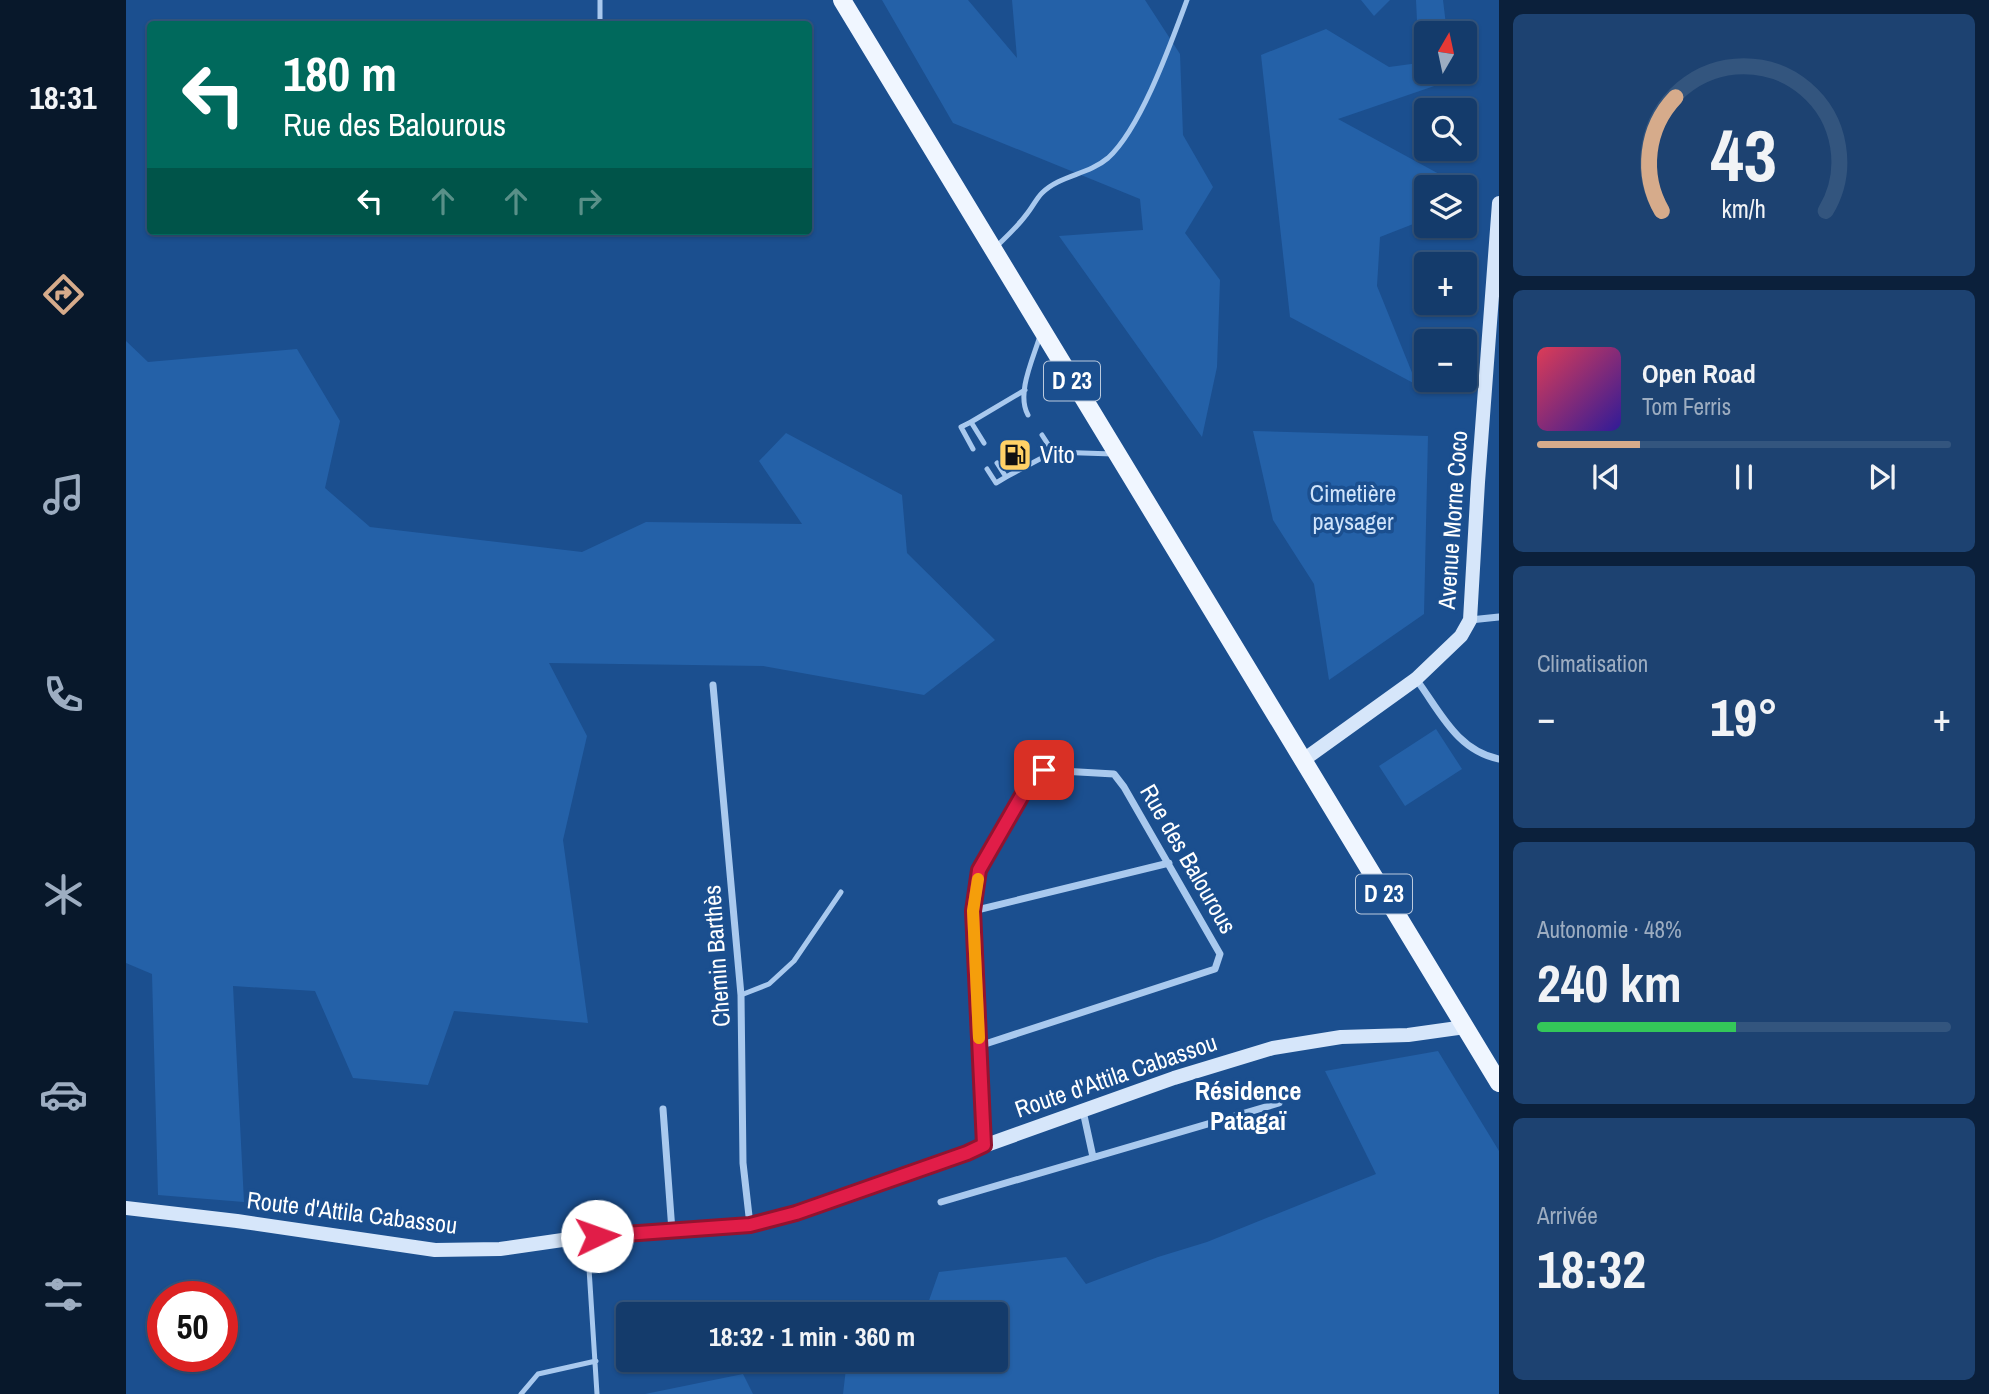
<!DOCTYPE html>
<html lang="fr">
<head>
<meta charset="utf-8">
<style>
  :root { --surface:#143b6b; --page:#1d4271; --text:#f1f3f6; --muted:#9dadc1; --line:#33557e; --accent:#d6ab8b }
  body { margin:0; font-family:"Archivo Narrow",sans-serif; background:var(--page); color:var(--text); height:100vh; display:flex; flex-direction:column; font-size:26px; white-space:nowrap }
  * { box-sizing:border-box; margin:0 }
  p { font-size:23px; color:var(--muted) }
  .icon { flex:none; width:38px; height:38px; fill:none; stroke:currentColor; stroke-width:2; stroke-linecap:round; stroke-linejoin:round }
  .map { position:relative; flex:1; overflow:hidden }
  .sheet { display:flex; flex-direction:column; gap:14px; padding:14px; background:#0b203b; width:490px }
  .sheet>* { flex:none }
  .banner { position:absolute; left:21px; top:21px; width:665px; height:214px; border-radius:7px; box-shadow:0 2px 5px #0004,0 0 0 2px var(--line); background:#00695c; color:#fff; overflow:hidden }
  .needle { width:46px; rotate:9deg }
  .fabs { position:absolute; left:1288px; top:21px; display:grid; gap:14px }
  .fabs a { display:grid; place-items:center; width:63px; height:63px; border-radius:7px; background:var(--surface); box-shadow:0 2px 5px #0004,0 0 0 2px var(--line); font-size:35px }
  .speed { position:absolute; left:21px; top:1281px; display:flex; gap:14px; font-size:35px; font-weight:700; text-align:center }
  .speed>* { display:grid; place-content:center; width:91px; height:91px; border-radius:50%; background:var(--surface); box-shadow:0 2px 5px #0004,0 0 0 2px var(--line); line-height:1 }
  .speed .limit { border:10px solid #d22; background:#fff; color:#111 }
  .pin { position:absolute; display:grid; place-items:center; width:60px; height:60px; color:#fff; margin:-30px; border-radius:14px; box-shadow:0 4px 10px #0006 }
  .me { position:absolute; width:77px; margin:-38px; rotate:87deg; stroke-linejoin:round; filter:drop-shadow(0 0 5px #0008) }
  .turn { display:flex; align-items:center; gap:24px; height:147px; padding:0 21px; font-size:32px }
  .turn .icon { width:91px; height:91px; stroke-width:2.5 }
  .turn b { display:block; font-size:49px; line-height:60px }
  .lanes { display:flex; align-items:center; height:66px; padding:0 21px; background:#0003; justify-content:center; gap:35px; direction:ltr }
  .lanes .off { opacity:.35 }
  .big { font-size:52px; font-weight:700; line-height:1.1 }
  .sheet .widget { flex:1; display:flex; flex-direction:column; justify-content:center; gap:10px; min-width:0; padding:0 24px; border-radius:10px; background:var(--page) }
  .sheet .dial { align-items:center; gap:0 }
  .dial svg { height:182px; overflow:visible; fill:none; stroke:var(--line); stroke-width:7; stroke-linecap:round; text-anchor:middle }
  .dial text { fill:var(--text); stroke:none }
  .song { display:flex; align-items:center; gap:21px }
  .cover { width:84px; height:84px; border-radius:10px; background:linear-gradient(135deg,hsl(350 70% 55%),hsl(250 70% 35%)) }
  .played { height:7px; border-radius:4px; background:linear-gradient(90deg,var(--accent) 25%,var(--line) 25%) }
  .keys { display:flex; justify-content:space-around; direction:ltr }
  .heat { display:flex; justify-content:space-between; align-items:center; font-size:38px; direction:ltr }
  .charge { height:10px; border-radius:5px; background:linear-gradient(90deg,#34c759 48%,var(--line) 0) }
  .trip { position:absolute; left:490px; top:1302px; width:392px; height:70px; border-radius:7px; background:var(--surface); box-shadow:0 2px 5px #0004,0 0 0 2px var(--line); font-weight:700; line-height:70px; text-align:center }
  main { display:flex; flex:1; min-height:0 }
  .dock { display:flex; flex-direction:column; width:126px; justify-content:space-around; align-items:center; background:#08182b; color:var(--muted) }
  .dock .icon { width:49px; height:49px }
  .dock .selected { color:var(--accent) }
  .dock b { font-size:32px; color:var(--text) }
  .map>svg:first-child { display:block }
  .green { fill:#2461a8 }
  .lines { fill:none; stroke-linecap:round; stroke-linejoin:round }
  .lane { stroke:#a9c9ee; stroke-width:5 }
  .street { stroke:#a9c9ee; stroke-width:7 }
  .secondary { stroke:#d6e6fa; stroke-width:14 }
  .primary { stroke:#f0f6ff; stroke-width:18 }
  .route-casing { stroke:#92132f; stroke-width:18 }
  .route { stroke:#e11d48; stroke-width:12 }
  .slow { stroke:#f59e0b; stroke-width:12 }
  .labels { text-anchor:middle; stroke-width:7; stroke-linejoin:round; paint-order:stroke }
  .shield { fill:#1b4f8f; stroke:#bbcadd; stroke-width:2 }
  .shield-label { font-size:23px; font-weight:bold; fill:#fff }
  .poi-label { font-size:24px; fill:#fff; stroke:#1b4f8f; text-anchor:start }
  .park-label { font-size:24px; fill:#cfe3fa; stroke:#1b4f8f }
  .street-label { font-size:24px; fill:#fff; stroke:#1b4f8f }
  .neighbourhood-label { font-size:26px; font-weight:bold; fill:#fff; stroke:#1b4f8f }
</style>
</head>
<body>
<main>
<nav class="dock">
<b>18:31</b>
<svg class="icon selected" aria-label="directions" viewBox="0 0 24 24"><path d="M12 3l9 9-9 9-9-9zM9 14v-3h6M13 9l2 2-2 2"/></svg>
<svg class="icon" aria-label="music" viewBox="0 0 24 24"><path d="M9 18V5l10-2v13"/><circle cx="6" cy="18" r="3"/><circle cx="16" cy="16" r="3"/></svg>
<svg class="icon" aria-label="phone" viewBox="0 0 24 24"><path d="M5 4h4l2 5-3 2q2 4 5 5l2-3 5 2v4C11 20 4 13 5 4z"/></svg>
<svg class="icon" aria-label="climate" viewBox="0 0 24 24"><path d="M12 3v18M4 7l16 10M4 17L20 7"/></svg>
<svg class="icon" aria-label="car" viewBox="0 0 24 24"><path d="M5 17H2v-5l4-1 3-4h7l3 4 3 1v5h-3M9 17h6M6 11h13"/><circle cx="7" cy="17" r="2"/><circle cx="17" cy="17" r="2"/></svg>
<svg class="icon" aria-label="filters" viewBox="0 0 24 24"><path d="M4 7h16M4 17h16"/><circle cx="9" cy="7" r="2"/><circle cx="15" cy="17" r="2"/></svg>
</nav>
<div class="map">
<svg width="1373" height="1394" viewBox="0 0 1373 1394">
  <rect width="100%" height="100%" fill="#1b4f8f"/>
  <path class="green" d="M756,0H842L891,58L886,0H1019L1054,54L1057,135L1087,187L1059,233L1094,280L1091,367L1076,437L933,236L1017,230L1014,199L827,123Z
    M1235,0H1264L1248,16Z
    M1290,0H1317L1321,33H1300V41L1292,42Z
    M1200,29L1263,67L1300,62V72H1339V58L1352,71L1212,119L1337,187H1300V219L1254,237L1251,286L1291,385L1164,317L1135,55Z
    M0,341L22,362L171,349L214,421L199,488L244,527L456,552L520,522L676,524L633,461L660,433L776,495L781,553L869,640L798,695L637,666L423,663L461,736L437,840L462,1023L328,1011L302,1085L227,1078L189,991L107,986L118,1202L32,1195L26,974L0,963Z
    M1127,431L1302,436L1298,614L1203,680L1188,584L1147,520Z
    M1310,729L1336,769L1279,806L1253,766Z
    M1312,1051L1373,1151V1394H717L721,1360H870V1314H770L800,1309L813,1272L940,1257L960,1284L1032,1257L1081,1242L1250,1174L1199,1071Z
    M617,1374L627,1394H519Z"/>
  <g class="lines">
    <path class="lane" d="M474,0V24
      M871,246C881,236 892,226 900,215C906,208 910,199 916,193C934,175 962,175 982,158C1015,128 1045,43 1061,0
      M902,415C890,394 907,359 914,336
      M845,422L835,427L847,449
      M916,435L927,452L987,454
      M858,443L845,422L899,390
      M871,463L880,477L927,452
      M861,469L870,483L880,477
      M615,995L643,984L668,961L715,892
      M461,1237L471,1394
      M395,1394L412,1374L470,1361"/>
    <path class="street" d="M1344,620L1373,617
      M1290,679C1314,711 1330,750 1373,759
      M587,685L615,995L617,1163L624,1225
      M847,911L1043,863
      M853,1046L1089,969L1094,954L998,787L988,774L918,770L906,778L853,870L849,891L847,911L857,1145
      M537,1109L546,1231
      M957,1111L967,1157
      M815,1202L1153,1103"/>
    <path class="secondary" d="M1176,761L1290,679L1335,636L1344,620L1352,482L1373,203
      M0,1208L111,1221L309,1250L374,1249L471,1235L624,1225L670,1213L1048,1078L1147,1048L1215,1037L1282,1035L1339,1027"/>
    <path class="primary" d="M716,0L1373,1083"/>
  </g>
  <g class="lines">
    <defs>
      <path id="route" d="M471,1236L624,1225L670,1213L841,1153L858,1145L847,911L853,870L906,778L918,770"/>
    </defs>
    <use href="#route" class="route-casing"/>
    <use href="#route" class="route"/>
    <path class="slow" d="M852,879L847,911L853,1038"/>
  </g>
  <defs>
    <symbol id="fuel-square" viewBox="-11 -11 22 22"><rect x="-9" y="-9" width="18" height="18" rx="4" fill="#ffd166" stroke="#1b4f8f"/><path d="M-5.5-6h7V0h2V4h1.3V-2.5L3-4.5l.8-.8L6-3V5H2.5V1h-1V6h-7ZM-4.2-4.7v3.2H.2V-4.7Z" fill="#111"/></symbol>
  </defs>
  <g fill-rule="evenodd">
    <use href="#fuel-square" x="870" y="436" width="38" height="38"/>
  </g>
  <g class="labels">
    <g class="shield">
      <rect x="918" y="361.5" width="56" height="39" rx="5"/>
      <rect x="1230" y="874.5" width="56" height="39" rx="5"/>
    </g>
    <g class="shield-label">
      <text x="946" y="389">D 23</text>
      <text x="1258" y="902">D 23</text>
    </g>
    <g class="poi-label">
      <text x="914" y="463">Vito</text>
    </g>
    <g class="park-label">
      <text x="1227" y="502">Cimetière<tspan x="1227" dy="28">paysager</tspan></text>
    </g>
    <g class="street-label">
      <text transform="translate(1327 520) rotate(-86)" y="8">Avenue Morne Coco</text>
      <text transform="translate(1062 859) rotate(60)" y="8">Rue des Balourous</text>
      <text transform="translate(591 956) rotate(-94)" y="8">Chemin Barthès</text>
      <text transform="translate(990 1076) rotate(-19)" y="8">Route d'Attila Cabassou</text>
      <text transform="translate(226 1213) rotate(7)" y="8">Route d'Attila Cabassou</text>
    </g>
    <g class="neighbourhood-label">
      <text x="1122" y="1100">Résidence<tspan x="1122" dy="30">Patagaï</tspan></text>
    </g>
  </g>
</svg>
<div class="fabs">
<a><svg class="needle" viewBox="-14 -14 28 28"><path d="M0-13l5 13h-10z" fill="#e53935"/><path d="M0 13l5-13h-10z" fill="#9dadc1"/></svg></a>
<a><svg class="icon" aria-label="search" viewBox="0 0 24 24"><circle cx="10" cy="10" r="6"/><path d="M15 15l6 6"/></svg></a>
<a><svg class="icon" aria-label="layers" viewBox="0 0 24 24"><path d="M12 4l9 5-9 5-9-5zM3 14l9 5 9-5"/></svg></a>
<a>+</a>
<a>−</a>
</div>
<div class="speed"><div class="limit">50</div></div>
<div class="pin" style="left:918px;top:770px;background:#d93025"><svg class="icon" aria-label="arrive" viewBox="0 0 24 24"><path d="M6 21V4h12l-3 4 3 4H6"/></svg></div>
<svg class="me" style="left:471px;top:1236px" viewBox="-20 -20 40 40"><circle r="19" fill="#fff"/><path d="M0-13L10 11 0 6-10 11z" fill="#e11d48"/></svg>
<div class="trip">18:32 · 1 min · 360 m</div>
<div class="banner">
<div class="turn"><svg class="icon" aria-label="left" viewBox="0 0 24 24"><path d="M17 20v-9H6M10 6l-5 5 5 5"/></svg><div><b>180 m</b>Rue des Balourous</div></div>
<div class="lanes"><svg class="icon" aria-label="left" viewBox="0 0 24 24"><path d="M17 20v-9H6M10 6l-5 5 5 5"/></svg><svg class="icon off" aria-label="ahead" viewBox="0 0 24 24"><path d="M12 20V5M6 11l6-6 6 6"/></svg><svg class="icon off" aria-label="ahead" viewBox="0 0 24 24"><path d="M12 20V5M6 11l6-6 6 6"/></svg><svg class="icon off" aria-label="right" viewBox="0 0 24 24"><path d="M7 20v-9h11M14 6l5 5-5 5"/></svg></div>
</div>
</div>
<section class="sheet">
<div class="widget dial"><svg viewBox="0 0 100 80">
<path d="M14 69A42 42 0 1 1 86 69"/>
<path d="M14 69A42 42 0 0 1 20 19" stroke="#d6ab8b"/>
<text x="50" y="56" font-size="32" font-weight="700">43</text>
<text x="50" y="72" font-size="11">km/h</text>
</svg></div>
<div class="widget">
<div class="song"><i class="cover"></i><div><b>Open Road</b><p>Tom Ferris</p></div></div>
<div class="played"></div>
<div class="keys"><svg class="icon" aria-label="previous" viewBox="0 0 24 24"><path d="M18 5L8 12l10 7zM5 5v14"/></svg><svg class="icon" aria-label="pause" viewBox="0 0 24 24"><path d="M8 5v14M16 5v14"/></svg><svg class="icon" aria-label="next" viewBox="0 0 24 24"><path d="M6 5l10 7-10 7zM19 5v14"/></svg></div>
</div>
<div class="widget"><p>Climatisation</p>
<div class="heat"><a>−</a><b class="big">19°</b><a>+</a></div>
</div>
<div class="widget"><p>Autonomie · 48%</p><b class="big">240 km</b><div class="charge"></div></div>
<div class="widget"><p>Arrivée</p><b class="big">18:32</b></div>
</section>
</main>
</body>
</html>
